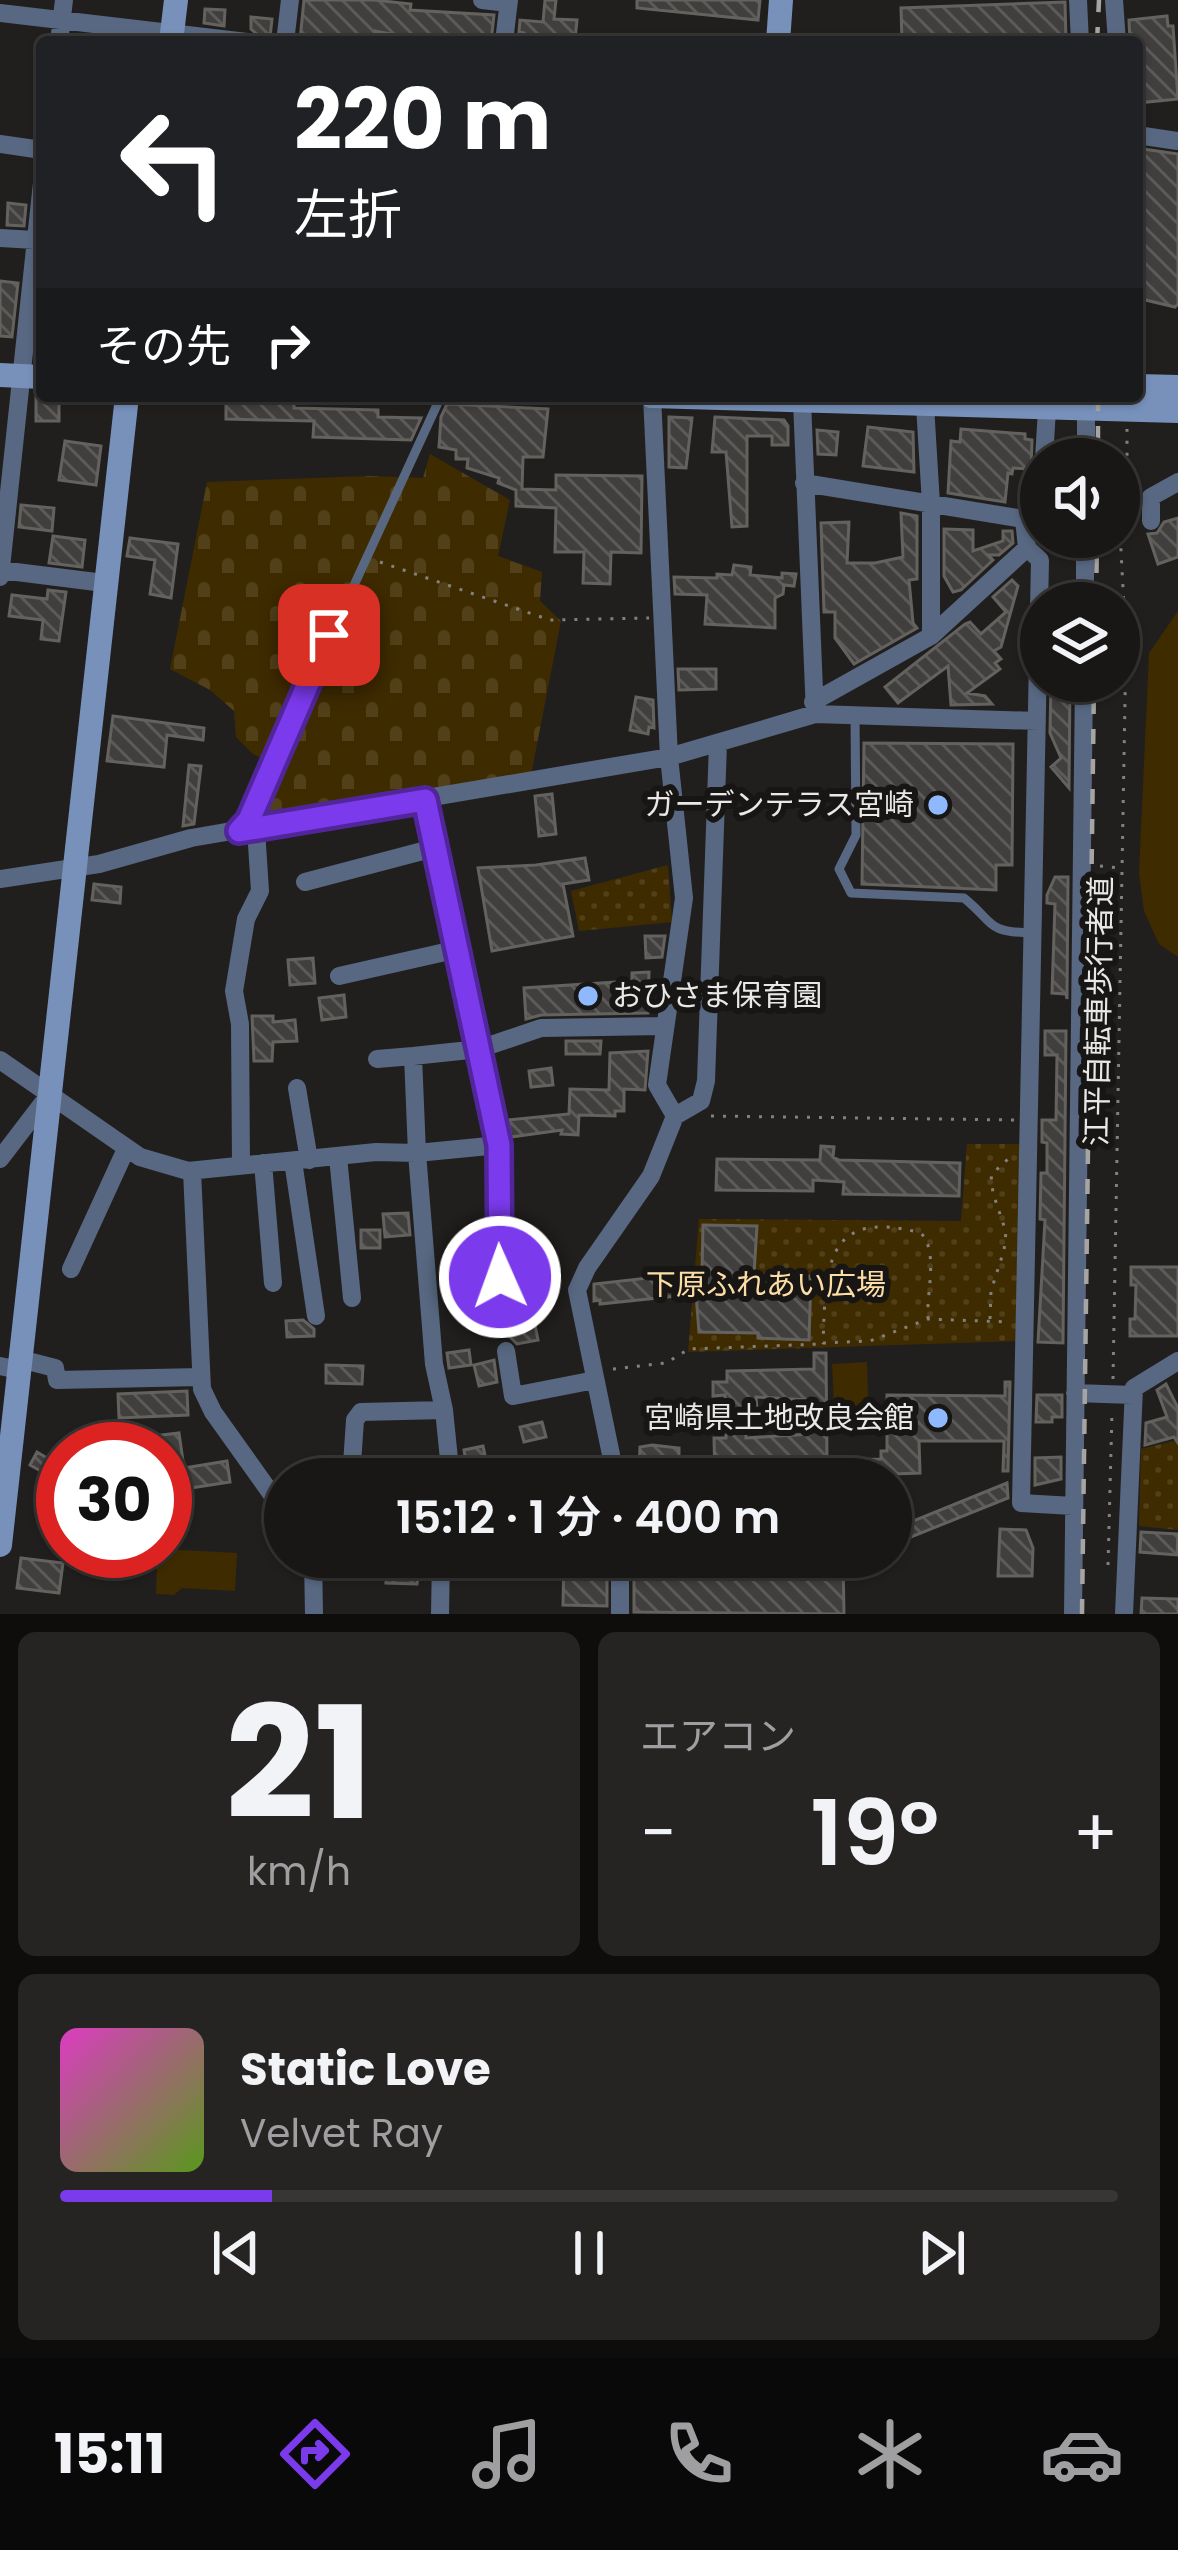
<!DOCTYPE html>
<html lang="ja">
<head>
<meta charset="utf-8">
<style>
  :root { --surface:#191716; --page:#262423; --text:#f1f3f6; --muted:#9f9fa1; --line:#373635; --accent:#7c3aed }
  body { margin:0; font-family:Poppins,"Noto Sans JP",sans-serif; background:var(--page); color:var(--text); height:100vh; display:flex; flex-direction:column; font-size:45px; white-space:nowrap }
  * { box-sizing:border-box; margin:0 }
  p { font-size:39px; color:var(--muted) }
  .icon { flex:none; width:66px; height:66px; fill:none; stroke:currentColor; stroke-width:2; stroke-linecap:round; stroke-linejoin:round }
  .map { position:relative; height:1614px; overflow:hidden }
  .drawer { display:flex; flex-direction:column; gap:18px; padding:18px; background:#0e0d0c; flex:1 }
  .drawer>* { flex:none }
  .hud { position:absolute; left:36px; top:36px; width:1107px; height:366px; border-radius:12px; box-shadow:0 3px 9px #0004,0 0 0 3px var(--line); background:#202124; color:#fff; overflow:hidden }
  .tools { position:absolute; left:1020px; top:438px; display:grid; gap:24px }
  .tools a { display:grid; place-items:center; width:120px; height:120px; border-radius:50%; background:var(--surface); box-shadow:0 3px 9px #0004,0 0 0 3px var(--line); font-size:60px }
  .speed { position:absolute; left:36px; top:1422px; display:flex; gap:24px; font-size:60px; font-weight:700; text-align:center }
  .speed>* { display:grid; place-content:center; width:156px; height:156px; border-radius:50%; background:var(--surface); box-shadow:0 3px 9px #0004,0 0 0 3px var(--line); line-height:1 }
  .speed .limit { border:18px solid #d22; background:#fff; color:#111 }
  .pin { position:absolute; display:grid; place-items:center; width:102px; height:102px; color:#fff; margin:-51px; border-radius:24px; box-shadow:0 6px 18px #0006 }
  .me { position:absolute; width:132px; margin:-66px; rotate:358deg; stroke-linejoin:round; filter:drop-shadow(0 0 9px #0008) }
  .turn { display:flex; align-items:center; gap:42px; height:252px; padding:0 60px; font-size:54px }
  .turn .icon { width:156px; height:156px; stroke-width:2.5 }
  .turn b { display:block; font-size:84px; line-height:102px }
  .then { display:flex; align-items:center; height:114px; padding:0 60px; background:#0003; gap:24px; font-size:45px }
  .big { font-size:90px; font-weight:600; line-height:1.1 }
  .drawer .widget { flex:1; display:flex; flex-direction:column; justify-content:center; gap:18px; min-width:0; padding:0 42px; border-radius:18px; background:var(--page) }
  .drawer .dial { align-items:center; gap:0 }
  .dial b { font-size:156px; line-height:1 }
  .song { display:flex; align-items:center; gap:36px }
  .cover { width:144px; height:144px; border-radius:18px; background:linear-gradient(135deg,hsl(310 70% 55%),hsl(90 70% 35%)) }
  .played { height:12px; border-radius:6px; background:linear-gradient(90deg,var(--accent) 20%,var(--line) 20%) }
  .keys { display:flex; justify-content:space-around; direction:ltr }
  .heat { display:flex; justify-content:space-between; align-items:center; font-size:66px; direction:ltr }
  .drawer .tiles { flex:1; display:grid; gap:18px; grid-template-columns:1fr 1fr }
  .widget:last-child { grid-column:span 2 }
  .trip { position:absolute; left:264px; top:1458px; width:648px; height:120px; border-radius:60px; background:var(--surface); box-shadow:0 3px 9px #0004,0 0 0 3px var(--line); font-weight:600; line-height:120px; text-align:center }
  .menu { display:flex; height:192px; justify-content:space-around; align-items:center; background:#0a0909; color:var(--muted) }
  .menu .icon { width:84px; height:84px }
  .menu .active { color:var(--accent) }
  .menu b { font-size:54px; color:var(--text) }
  .map>svg:first-child { display:block }
  .green { fill:url(#green-dots) }
  .cemetery { fill:url(#cemetery-stones) }
  .pitch { fill:#3f2b00 }
  .building { fill:url(#building-back-hatch); stroke:#63625f; stroke-width:3; fill-rule:evenodd }
  .lines { fill:none; stroke-linecap:round; stroke-linejoin:round }
  .path { stroke:#82817f; stroke-width:3; stroke-dasharray:3 9; stroke-linecap:butt }
  .lane { stroke:#586882; stroke-width:9 }
  .street { stroke:#586882; stroke-width:18 }
  .secondary { stroke:#7791bb; stroke-width:24 }
  .rail { stroke:#a6a5a3; stroke-width:4.5; stroke-dasharray:15 15; stroke-linecap:butt }
  .route-casing { stroke:#51269a; stroke-width:30 }
  .route { stroke:#7c3aed; stroke-width:21 }
  .poi-dot { fill:#8eb9fd; stroke:#171614; stroke-width:4.5 }
  .labels { text-anchor:middle; stroke-width:12; stroke-linejoin:round; paint-order:stroke }
  .poi-label { font-size:30px; fill:#e9e8e6; stroke:#171614; text-anchor:end }
  .street-label { font-size:30px; fill:#e9e8e6; stroke:#171614 }
  .park-label { font-size:30px; fill:#fcdda5; stroke:#171614 }
</style>
</head>
<body>
<div class="map">
<svg width="1178" height="1614" viewBox="0 0 1178 1614">
  <defs>
    <pattern id="green-dots" width="8" height="8" patternUnits="userSpaceOnUse" patternTransform="scale(3)"><rect width="8" height="8" fill="#3f2b00"/><path d="M2 2h.1M6 6h.1" fill="none" stroke="#524019" stroke-width="1.8" stroke-linecap="round"/></pattern>
    <pattern id="cemetery-stones" width="16" height="16" patternUnits="userSpaceOnUse" patternTransform="scale(3)"><rect width="16" height="16" fill="#3f2b00"/><path d="M2 7V4a2 2 0 0 1 4 0v3zM10 15v-3a2 2 0 0 1 4 0v3z" fill="#524019"/></pattern>
    <pattern id="building-back-hatch" width="6" height="6" patternUnits="userSpaceOnUse" patternTransform="scale(3)"><rect width="6" height="6" fill="#413f3d"/><path d="M-1 5l2 2M0 0l6 6M5-1l2 2" fill="none" stroke="#5c5b59"/></pattern>
  </defs>
  <rect width="100%" height="100%" fill="#211f1d"/>
  <path class="green" d="M668,865L672,922L579,931L571,891Z
    M967,1144H1020L1017,1341L688,1352L699,1219L961,1221Z
    M1178,1440V1530L1139,1526L1141,1449Z"/>
  <path class="cemetery" d="M430,454L510,500L498,556L542,572L540,601L561,621L530,780L254,827L283,767L253,754L236,737L234,711L210,690L170,669L207,482L368,476L423,478Z"/>
  <path class="pitch" d="M1178,611V957L1159,944L1144,911L1139,873L1149,653Z
    M867,1362L869,1424L835,1426L832,1364Z
    M180,1550L237,1553L235,1591L182,1588L174,1595L156,1594L157,1567L146,1566L147,1551Z"/>
  <path class="building" d="M304,0H374L411,4L410,10L494,15L491,42H435L375,31L374,42L300,40Z
    M545,0H556L554,19L577,20L575,40H523L524,33L519,32L520,20L543,22Z
    M637,0H760L758,20L637,8Z
    M1065,2L1066,42H902L901,8Z
    M205,9L225,10L224,26L204,23Z
    M1167,16L1168,26H1173L1178,99L1137,103V42H1130L1129,20Z
    M251,17L272,19L270,37L259,36L251,29Z
    M1143,149L1178,154V304L1175,307L1137,298L1142,232L1137,231V185Z
    M8,203L26,205L24,226L7,225Z
    M0,281L18,283L12,337L0,336Z
    M36,396H59V421H36Z
    M226,396L294,397V408L378,410V417L421,418L411,440L313,437L314,421L226,419Z
    M447,404L548,409L543,457H523L522,489L556,490V475L642,476L641,553L611,552L610,584L583,583L584,552H555L556,508L516,506V490L498,483L499,478L467,468L468,459H456V450L439,447L441,417Z
    M669,417L692,418L686,468L669,467Z
    M715,417L784,420L788,426V445H772V436H747V526L732,527L726,452H712Z
    M868,427L913,432L914,472L863,466Z
    M961,429L1025,434V439L1032,440L1031,469L1013,468L1012,474L1008,473L1005,502L948,493L951,441L960,442Z
    M817,430L838,432L836,455L818,454Z
    M65,441L101,446L96,485L59,480Z
    M21,505L54,508L52,531L19,527Z
    M901,513L917,516V579L909,580L913,623L917,628L854,664L835,638V612H824L821,523L849,522L847,563H875L903,557Z
    M1178,518V557L1158,564L1148,534L1157,533L1164,522Z
    M944,529L973,530V551L1003,541V531H1012L1013,543L999,555H988L993,560L961,590L953,592L944,576Z
    M53,536L85,540L82,567L49,563Z
    M130,538L178,544L171,598L150,594L155,560L127,556Z
    M734,565L751,567L750,575L782,578V573L796,574L794,586L784,585L783,594L775,598V628L705,624L707,595L675,594L674,577L717,578V574L732,575Z
    M1012,580L1018,586L1001,647L994,651L1001,659L995,663L1000,669L967,693L985,696L992,704L951,705L948,666L898,703L885,687L965,624L970,622L981,634L1006,612L993,597Z
    M48,590L66,592L59,641L41,639L43,620L9,616L12,595L47,599Z
    M678,669H716V689L679,690Z
    M1051,681H1070L1069,788L1051,767L1061,758L1050,733Z
    M636,697L653,700L654,728L649,727L648,734L630,730Z
    M113,716L204,728L203,740L167,735L164,767L107,761Z
    M864,743L1013,744L1012,865H996V890L862,884Z
    M189,765L201,766L194,824L183,826Z
    M552,794L556,834L539,836L535,796Z
    M585,858L589,880L563,884L573,936L492,951L478,868L536,865Z
    M1055,877H1068L1067,999L1066,994L1052,993L1055,904L1047,903V895Z
    M94,884L121,887L120,903L92,900Z
    M645,936H665L662,957L646,958Z
    M313,958L315,983L290,985L288,960Z
    M649,972L648,1013L541,1015L526,1019L524,988L632,981V973Z
    M344,995L346,1017L322,1020L319,998Z
    M252,1016H273V1022L295,1020L297,1041L273,1042L272,1061H254Z
    M1045,1031H1066L1063,1343L1038,1342L1045,1220L1040,1219L1041,1173H1047V1143L1042,1142V1120H1056L1057,1055H1045Z
    M566,1041H601L600,1054H566Z
    M648,1051L645,1090L624,1089V1111H615V1116L579,1115L578,1135L561,1134L562,1130L511,1137L508,1120L569,1114L570,1089L609,1090L610,1053Z
    M551,1068L553,1085L531,1087L529,1071Z
    M821,1146L834,1147L833,1157L839,1160L960,1163L959,1196L843,1194L844,1182L813,1180V1191L716,1190L717,1159L820,1160Z
    M408,1213L410,1235L385,1237L383,1214Z
    M703,1225L757,1226L754,1274L811,1276L809,1340L758,1338V1333L699,1332L696,1294L600,1304V1300L594,1301V1284L702,1272Z
    M361,1230H380V1248H361Z
    M1131,1267H1178V1336H1130V1319H1135L1136,1285H1131Z
    M303,1320L314,1329V1336L287,1337L286,1321Z
    M534,1320L538,1340L517,1344L511,1338L508,1325Z
    M469,1350L471,1365L449,1368L447,1353Z
    M814,1353H826L827,1460L881,1459V1451H887V1395L1005,1396V1382H1010L1008,1471H1003L1004,1441H919L920,1473L866,1475V1479H715L714,1438H726L725,1395L713,1396V1382H727V1371L814,1369ZM756,1397L808,1400L810,1434L746,1438L745,1409H757Z
    M494,1360L497,1382L479,1386L474,1365Z
    M326,1365L363,1366L362,1384L326,1383Z
    M1166,1384L1178,1408V1443L1174,1437L1145,1445L1146,1423L1167,1417L1157,1390Z
    M187,1391L188,1415L119,1418L118,1394Z
    M1037,1395H1062V1417H1052V1422H1036Z
    M542,1422L546,1437L524,1442L520,1427Z
    M179,1433L184,1468L227,1461L230,1482L165,1492V1449H112L111,1441Z
    M652,1445L679,1448V1468L639,1467L640,1447Z
    M483,1446L486,1460L466,1463L464,1450Z
    M37,1452L62,1467L55,1479L30,1465Z
    M1061,1457V1479L1035,1485V1458Z
    M1007,1483L1008,1498L891,1545V1530Z
    M1000,1529L1026,1530L1033,1548L1032,1576H998Z
    M1141,1532L1178,1534L1177,1555L1140,1552Z
    M461,1557H497L496,1579L460,1575Z
    M564,1557H607V1606L563,1605Z
    M634,1557H843L844,1614L634,1612Z
    M21,1558L63,1563L59,1593L17,1588Z
    M387,1558L421,1559L417,1584L386,1583Z
    M1142,1598L1178,1599V1614H1141Z"/>
  <g class="lines">
    <path class="path" d="M380,562L550,620L649,618
      M1100,866L1120,868
      M711,1116L1014,1120
      M928,1319C926,1293 939,1253 921,1233C823,1207 826,1269 823,1343L870,1341L928,1319L1009,1322
      M990,1319L991,1291L1004,1250L1006,1232L993,1193L991,1175L1008,1159
      M613,1369L666,1363L689,1349L821,1344
      M1113,1379L1126,645L1120,532L1127,481V429
      M1108,1565L1112,1412"/>
    <path class="lane" d="M855,715L856,835L839,869L851,893L964,898C996,924 985,932 1033,933
      M243,827L441,396"/>
    <path class="street" d="M482,0L508,3
      M1078,0L1080,42
      M1114,0L1117,42
      M0,13L247,42
      M59,42L64,0
      M285,42L290,0
      M504,42L509,0
      M1137,135L1178,141
      M0,144L42,150
      M0,238L35,240
      M652,396L669,757L684,898L657,1085L675,1116
      M802,401L815,714
      M925,405L931,504V636
      M1044,459L1047,409
      M1086,459V409
      M1041,481L1024,519L1027,548L1040,560L1021,1503L1073,1506
      M804,483L1024,519
      M1151,521V497L1178,482
      M0,570L104,583
      M0,577L42,183
      M1085,603V537
      M813,702L931,636L1027,548
      M425,800L499,1145L500,1277
      M0,879L99,864L191,838L669,757L815,714L1037,721
      M305,882L434,848
      M339,976L454,950
      M377,1059L413,1056
      M0,1060L140,1157L188,1171L376,1152L417,1153L413,1056L479,1049L541,1028L663,1026
      M297,1088L309,1160
      M338,1157L352,1298
      M0,1159L49,1095
      M293,1161L316,1316
      M263,1163L273,1283
      M241,1165L240,1024L234,991L246,919L260,891L256,829
      M192,1171L202,1389L213,1412L285,1513
      M71,1269L126,1149
      M506,1351L513,1396L595,1380
      M20,1359L55,1368L57,1380L201,1377
      M0,1366L19,1370
      M1075,1393L1133,1395
      M444,1410L451,1479
      M351,1479L355,1420L361,1412L444,1410L434,1364L417,1153L499,1145
      M616,1479L577,1290L587,1268L651,1176L675,1116L701,1101L706,1081L718,743
      M313,1557L314,1614
      M440,1614L441,1557
      M620,1614V1557
      M1073,1614L1084,681
      M1124,1614L1134,1388L1178,1361"/>
    <path class="secondary" d="M171,42L176,0
      M778,42L781,0
      M0,375L42,377
      M1137,386L1178,387
      M651,396L1178,411
      M0,1545L127,396"/>
    <path class="rail" d="M1097,42L1099,0
      M1098,396V459
      M1096,603L1097,537
      M1082,1614L1094,681"/>
  </g>
  <g class="lines">
    <defs>
      <path id="route" d="M329,635L249,820L239,831L425,800L499,1145L500,1277"/>
    </defs>
    <use href="#route" class="route-casing"/>
    <use href="#route" class="route"/>
  </g>
  <g class="poi-dot">
    <circle cx="938" cy="805" r="12"/>
    <circle cx="588" cy="996" r="12"/>
    <circle cx="938" cy="1418" r="12"/>
  </g>
  <g class="labels">
    <g class="poi-label">
      <text x="914" y="815">ガーデンテラス宮崎</text>
      <text x="612" y="1006" text-anchor="start">おひさま保育園</text>
      <text x="914" y="1428">宮崎県土地改良会館</text>
    </g>
    <g class="street-label">
      <text transform="translate(1099 1011) rotate(-89)" y="10">江平自転車歩行者道</text>
    </g>
    <g class="park-label">
      <text x="766" y="1295">下原ふれあい広場</text>
    </g>
  </g>
</svg>
<div class="tools">
<a><svg class="icon" aria-label="sound" viewBox="0 0 24 24"><path d="M4 9h4l5-4v14l-5-4H4zM17 9q2 3 0 6"/></svg></a>
<a><svg class="icon" aria-label="layers" viewBox="0 0 24 24"><path d="M12 4l9 5-9 5-9-5zM3 14l9 5 9-5"/></svg></a>
</div>
<div class="speed"><div class="limit">30</div></div>
<div class="pin" style="left:329px;top:635px;background:#d93025"><svg class="icon" aria-label="arrive" viewBox="0 0 24 24"><path d="M6 21V4h12l-3 4 3 4H6"/></svg></div>
<svg class="me" style="left:500px;top:1277px" viewBox="-20 -20 40 40"><circle r="17" fill="#7c3aed" stroke="#fff" stroke-width="3"/><path d="M0-11L8 9 0 5-8 9z" fill="#fff"/></svg>
<div class="trip">15:12 · 1 分 · 400 m</div>
<div class="hud">
<div class="turn"><svg class="icon" aria-label="left" viewBox="0 0 24 24"><path d="M17 20v-9H6M10 6l-5 5 5 5"/></svg><div><b>220 m</b>左折</div></div>
<div class="then">その先<svg class="icon" aria-label="right" viewBox="0 0 24 24"><path d="M7 20v-9h11M14 6l5 5-5 5"/></svg></div>
</div>
</div>
<section class="drawer">
<div class="tiles">
<div class="widget dial"><b>21</b><p>km/h</p></div>
<div class="widget"><p>エアコン</p>
<div class="heat"><a>−</a><b class="big">19°</b><a>+</a></div>
</div>
<div class="widget">
<div class="song"><i class="cover"></i><div><b>Static Love</b><p>Velvet Ray</p></div></div>
<div class="played"></div>
<div class="keys"><svg class="icon" aria-label="previous" viewBox="0 0 24 24"><path d="M18 5L8 12l10 7zM5 5v14"/></svg><svg class="icon" aria-label="pause" viewBox="0 0 24 24"><path d="M8 5v14M16 5v14"/></svg><svg class="icon" aria-label="next" viewBox="0 0 24 24"><path d="M6 5l10 7-10 7zM19 5v14"/></svg></div>
</div>
</div>
</section>
<nav class="menu">
<b>15:11</b>
<svg class="icon active" aria-label="directions" viewBox="0 0 24 24"><path d="M12 3l9 9-9 9-9-9zM9 14v-3h6M13 9l2 2-2 2"/></svg>
<svg class="icon" aria-label="music" viewBox="0 0 24 24"><path d="M9 18V5l10-2v13"/><circle cx="6" cy="18" r="3"/><circle cx="16" cy="16" r="3"/></svg>
<svg class="icon" aria-label="phone" viewBox="0 0 24 24"><path d="M5 4h4l2 5-3 2q2 4 5 5l2-3 5 2v4C11 20 4 13 5 4z"/></svg>
<svg class="icon" aria-label="climate" viewBox="0 0 24 24"><path d="M12 3v18M4 7l16 10M4 17L20 7"/></svg>
<svg class="icon" aria-label="car" viewBox="0 0 24 24"><path d="M5 17H2v-5l4-1 3-4h7l3 4 3 1v5h-3M9 17h6M6 11h13"/><circle cx="7" cy="17" r="2"/><circle cx="17" cy="17" r="2"/></svg>
</nav>
</body>
</html>
